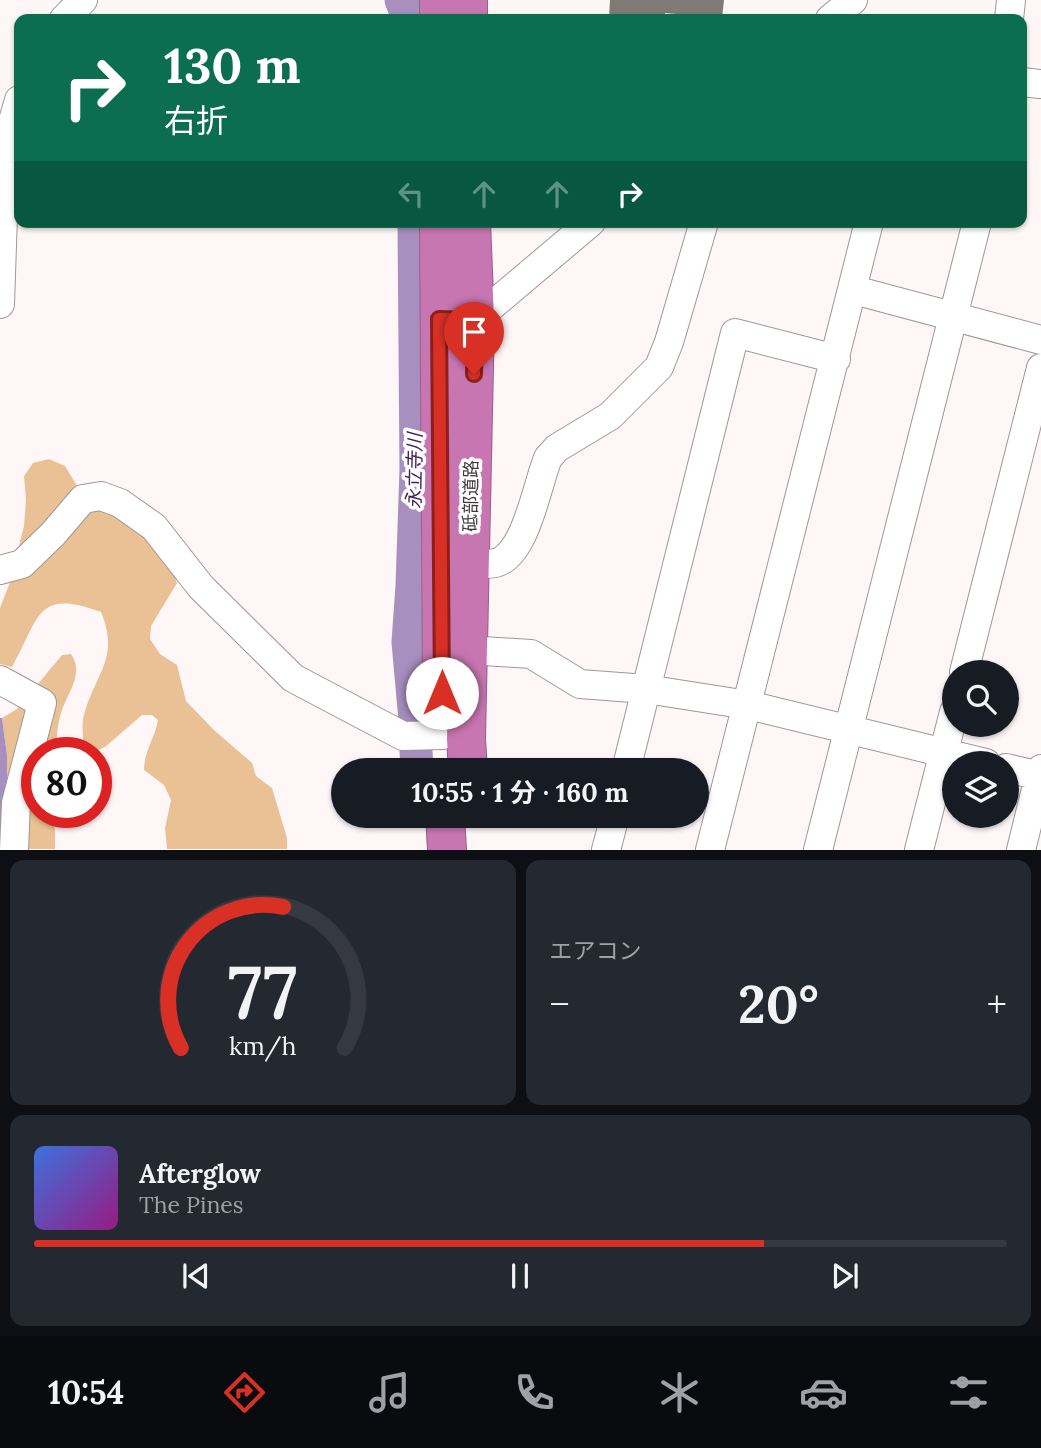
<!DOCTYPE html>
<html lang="ja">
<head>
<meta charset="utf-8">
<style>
  :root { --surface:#171b24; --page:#242831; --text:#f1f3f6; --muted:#9ea1a6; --line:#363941; --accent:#d93025 }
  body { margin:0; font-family:Lora,"Noto Sans JP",serif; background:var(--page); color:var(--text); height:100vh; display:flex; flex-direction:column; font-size:26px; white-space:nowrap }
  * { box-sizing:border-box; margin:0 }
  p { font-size:23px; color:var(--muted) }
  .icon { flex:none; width:38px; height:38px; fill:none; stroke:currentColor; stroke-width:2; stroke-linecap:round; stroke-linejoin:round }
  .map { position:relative; height:850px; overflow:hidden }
  .drawer { display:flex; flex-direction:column; gap:10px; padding:10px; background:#0d0f14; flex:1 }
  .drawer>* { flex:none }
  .top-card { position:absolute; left:14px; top:14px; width:1013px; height:214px; border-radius:14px; box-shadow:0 2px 5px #0004; background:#0b6e4f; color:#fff; overflow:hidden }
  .controls { position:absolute; left:942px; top:660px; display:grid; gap:14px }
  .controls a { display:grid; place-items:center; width:77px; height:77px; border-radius:50%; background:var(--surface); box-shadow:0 2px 5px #0004; font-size:35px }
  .speed { position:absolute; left:21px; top:737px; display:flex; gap:14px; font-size:35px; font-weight:700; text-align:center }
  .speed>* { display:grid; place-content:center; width:91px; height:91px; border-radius:50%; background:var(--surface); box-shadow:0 2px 5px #0004; line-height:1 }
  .speed .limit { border:10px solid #d22; background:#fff; color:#111 }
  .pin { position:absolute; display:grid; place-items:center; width:60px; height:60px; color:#fff; margin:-72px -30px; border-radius:50% 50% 50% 0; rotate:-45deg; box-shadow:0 0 7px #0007 }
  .pin .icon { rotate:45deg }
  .me { position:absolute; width:77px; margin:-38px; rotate:0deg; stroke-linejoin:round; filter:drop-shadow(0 0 5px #0008) }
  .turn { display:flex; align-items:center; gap:24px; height:147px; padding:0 35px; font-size:32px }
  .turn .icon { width:91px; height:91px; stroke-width:2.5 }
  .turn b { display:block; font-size:49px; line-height:60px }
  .lanes { display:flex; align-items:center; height:66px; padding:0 35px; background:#0003; justify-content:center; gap:35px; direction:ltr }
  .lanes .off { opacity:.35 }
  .big { font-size:52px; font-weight:700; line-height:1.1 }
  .drawer .card { flex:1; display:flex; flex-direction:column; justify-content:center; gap:10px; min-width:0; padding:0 24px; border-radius:14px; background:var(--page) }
  .drawer .dial { align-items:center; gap:0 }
  .dial svg { height:182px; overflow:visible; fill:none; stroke:var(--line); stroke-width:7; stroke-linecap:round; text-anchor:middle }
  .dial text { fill:var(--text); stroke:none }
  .song { display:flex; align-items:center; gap:21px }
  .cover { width:84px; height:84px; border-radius:10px; background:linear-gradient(135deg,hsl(220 70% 55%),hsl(310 70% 35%)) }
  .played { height:7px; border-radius:4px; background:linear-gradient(90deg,var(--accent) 75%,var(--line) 75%) }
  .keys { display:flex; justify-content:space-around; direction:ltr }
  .heat { display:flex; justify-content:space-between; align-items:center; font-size:38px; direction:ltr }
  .drawer .tiles { flex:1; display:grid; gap:10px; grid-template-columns:1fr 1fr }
  .card:last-child { grid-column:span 2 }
  .trip { position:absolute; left:331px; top:758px; width:378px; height:70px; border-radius:35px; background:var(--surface); box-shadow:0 2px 5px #0004; font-weight:700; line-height:70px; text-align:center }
  .menu { display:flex; height:112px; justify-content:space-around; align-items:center; background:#090b0e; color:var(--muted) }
  .menu .icon { width:49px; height:49px }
  .menu .selected { color:var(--accent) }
  .menu b { font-size:32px; color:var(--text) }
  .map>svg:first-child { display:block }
  .forest { fill:#e9c195 }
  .water { fill:#a78fbf }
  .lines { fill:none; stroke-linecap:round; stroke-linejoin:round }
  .river { stroke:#a78fbf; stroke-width:33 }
  .building { fill:#817976 }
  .minor-casing { stroke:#a09698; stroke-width:30 }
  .highway-casing { stroke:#976188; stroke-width:40 }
  .minor { stroke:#fff; stroke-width:28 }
  .highway { stroke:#c776b1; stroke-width:38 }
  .route-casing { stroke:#8d1f18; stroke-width:18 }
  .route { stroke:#d93025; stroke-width:12 }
  .labels { text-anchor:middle; stroke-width:7; stroke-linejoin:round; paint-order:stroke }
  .street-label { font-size:18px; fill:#3f3b3b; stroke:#fff }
  .water-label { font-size:19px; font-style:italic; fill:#42215d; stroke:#fff }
</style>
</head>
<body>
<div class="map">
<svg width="1041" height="850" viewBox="0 0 1041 850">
  <rect width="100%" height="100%" fill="#fef6f7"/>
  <path class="forest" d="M49,459L65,466L79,489L132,520L172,568L177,583L151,626L150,639L160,654L177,665L186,701L214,730L252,763L256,776L272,788L287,838V849H167L165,828L171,800L164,785L144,770C144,751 155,738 158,720L152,715H142L105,747L93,752L83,741C83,734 82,726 83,719C93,675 121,660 101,612C35,588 40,618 12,667L0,664V608L9,585L24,526L26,500L24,476L33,463Z
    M71,654C85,674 67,693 61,713C57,725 57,740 55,752H37V812H45L55,829V849H7V755L2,718L17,709L62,655Z"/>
  <path class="water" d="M0,718H2L7,755V849L0,850Z"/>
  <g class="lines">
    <path class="river" d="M401,0L409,19
      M414,222L416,469L412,586L408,642L415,720
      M416,751L417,770"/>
  </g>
  <path class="building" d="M610,0H724L722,18L665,13V19H609Z"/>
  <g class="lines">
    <defs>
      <path id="minor" d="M64,19L83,0
        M830,19L853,0
        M1009,19L1011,0
        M1022,82L1040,84
        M854,290L1041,340
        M0,304L4,186L9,135L19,100
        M462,320H475L591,222
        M451,562C464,562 482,566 495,563C526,556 537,484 548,458L557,448L610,416L659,367L669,342L704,222
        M0,570L22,564L53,534L83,499L101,496L120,503L154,527L201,587L293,678L403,736L443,735
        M468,650L531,654L580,684L646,689L748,705L986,763
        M964,672L1041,368
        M0,680L42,703
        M1006,768L1041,776
        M626,770L735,333L836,359
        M14,850L16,803L42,703
        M606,850L615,816
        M710,850L869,222
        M818,850L977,222
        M919,850L954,712
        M1021,850L1041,769"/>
      <path id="highway" d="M439,19V0
        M468,19V0
        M439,222L442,684
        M468,770L466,739L475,320L471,222
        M445,816L447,850"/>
    </defs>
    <use href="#minor" class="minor-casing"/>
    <use href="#highway" class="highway-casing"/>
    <use href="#minor" class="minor"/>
    <use href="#highway" class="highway"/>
  </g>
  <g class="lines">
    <defs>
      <path id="route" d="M442,693L439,319L475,320L474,374"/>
    </defs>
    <use href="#route" class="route-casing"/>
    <use href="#route" class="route"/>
  </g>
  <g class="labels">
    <g class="street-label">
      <text transform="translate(471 496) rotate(-89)" y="6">砥部道路</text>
    </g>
    <g class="water-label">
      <text transform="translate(414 471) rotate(-89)" y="7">永立寺川</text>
    </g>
  </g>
</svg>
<div class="controls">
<a><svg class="icon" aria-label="search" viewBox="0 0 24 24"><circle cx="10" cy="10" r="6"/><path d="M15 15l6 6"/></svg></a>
<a><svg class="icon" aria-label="layers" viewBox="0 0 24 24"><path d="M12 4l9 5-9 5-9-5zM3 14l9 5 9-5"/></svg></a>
</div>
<div class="speed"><div class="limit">80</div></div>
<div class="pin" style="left:474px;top:374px;background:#d93025"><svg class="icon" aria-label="arrive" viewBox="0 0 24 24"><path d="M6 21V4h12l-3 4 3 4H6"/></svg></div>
<svg class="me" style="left:442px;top:693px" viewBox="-20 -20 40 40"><circle r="19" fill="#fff"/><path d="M0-13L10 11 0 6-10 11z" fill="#d93025"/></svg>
<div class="trip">10:55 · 1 分 · 160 m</div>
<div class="top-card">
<div class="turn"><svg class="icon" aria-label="right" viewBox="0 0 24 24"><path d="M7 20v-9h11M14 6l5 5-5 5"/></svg><div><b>130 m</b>右折</div></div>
<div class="lanes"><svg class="icon off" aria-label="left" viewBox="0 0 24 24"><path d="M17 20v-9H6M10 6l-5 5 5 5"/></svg><svg class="icon off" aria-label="ahead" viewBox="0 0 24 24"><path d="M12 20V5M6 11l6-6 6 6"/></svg><svg class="icon off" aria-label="ahead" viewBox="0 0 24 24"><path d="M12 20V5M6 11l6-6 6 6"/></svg><svg class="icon" aria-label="right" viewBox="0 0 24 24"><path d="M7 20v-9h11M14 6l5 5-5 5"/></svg></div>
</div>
</div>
<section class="drawer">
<div class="tiles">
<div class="card dial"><svg viewBox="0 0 100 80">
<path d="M14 69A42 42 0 1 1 86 69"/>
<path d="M14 69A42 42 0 0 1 59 7" stroke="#d93025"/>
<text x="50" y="56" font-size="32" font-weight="700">77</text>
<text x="50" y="72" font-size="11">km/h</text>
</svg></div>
<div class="card"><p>エアコン</p>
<div class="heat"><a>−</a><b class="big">20°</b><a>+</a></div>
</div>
<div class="card">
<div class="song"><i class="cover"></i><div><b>Afterglow</b><p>The Pines</p></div></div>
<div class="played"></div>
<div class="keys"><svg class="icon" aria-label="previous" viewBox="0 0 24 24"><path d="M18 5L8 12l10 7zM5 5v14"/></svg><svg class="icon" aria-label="pause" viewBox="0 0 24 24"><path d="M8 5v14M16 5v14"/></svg><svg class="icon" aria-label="next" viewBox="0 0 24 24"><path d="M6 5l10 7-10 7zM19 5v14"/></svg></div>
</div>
</div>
</section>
<nav class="menu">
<b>10:54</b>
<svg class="icon selected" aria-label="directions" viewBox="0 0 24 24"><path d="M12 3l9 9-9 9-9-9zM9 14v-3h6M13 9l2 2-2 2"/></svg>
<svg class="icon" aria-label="music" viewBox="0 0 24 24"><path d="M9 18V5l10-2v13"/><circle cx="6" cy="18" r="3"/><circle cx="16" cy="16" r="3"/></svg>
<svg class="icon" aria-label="phone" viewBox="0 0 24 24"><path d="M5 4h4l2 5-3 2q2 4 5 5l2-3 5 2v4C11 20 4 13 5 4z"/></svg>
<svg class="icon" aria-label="climate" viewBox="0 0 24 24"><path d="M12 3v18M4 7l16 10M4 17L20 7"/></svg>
<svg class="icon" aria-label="car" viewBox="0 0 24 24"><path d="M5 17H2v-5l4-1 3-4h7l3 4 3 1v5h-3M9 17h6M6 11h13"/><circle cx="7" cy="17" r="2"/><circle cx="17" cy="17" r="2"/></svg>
<svg class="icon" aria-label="filters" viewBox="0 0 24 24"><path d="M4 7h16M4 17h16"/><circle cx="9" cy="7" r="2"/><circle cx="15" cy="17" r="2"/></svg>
</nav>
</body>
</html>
